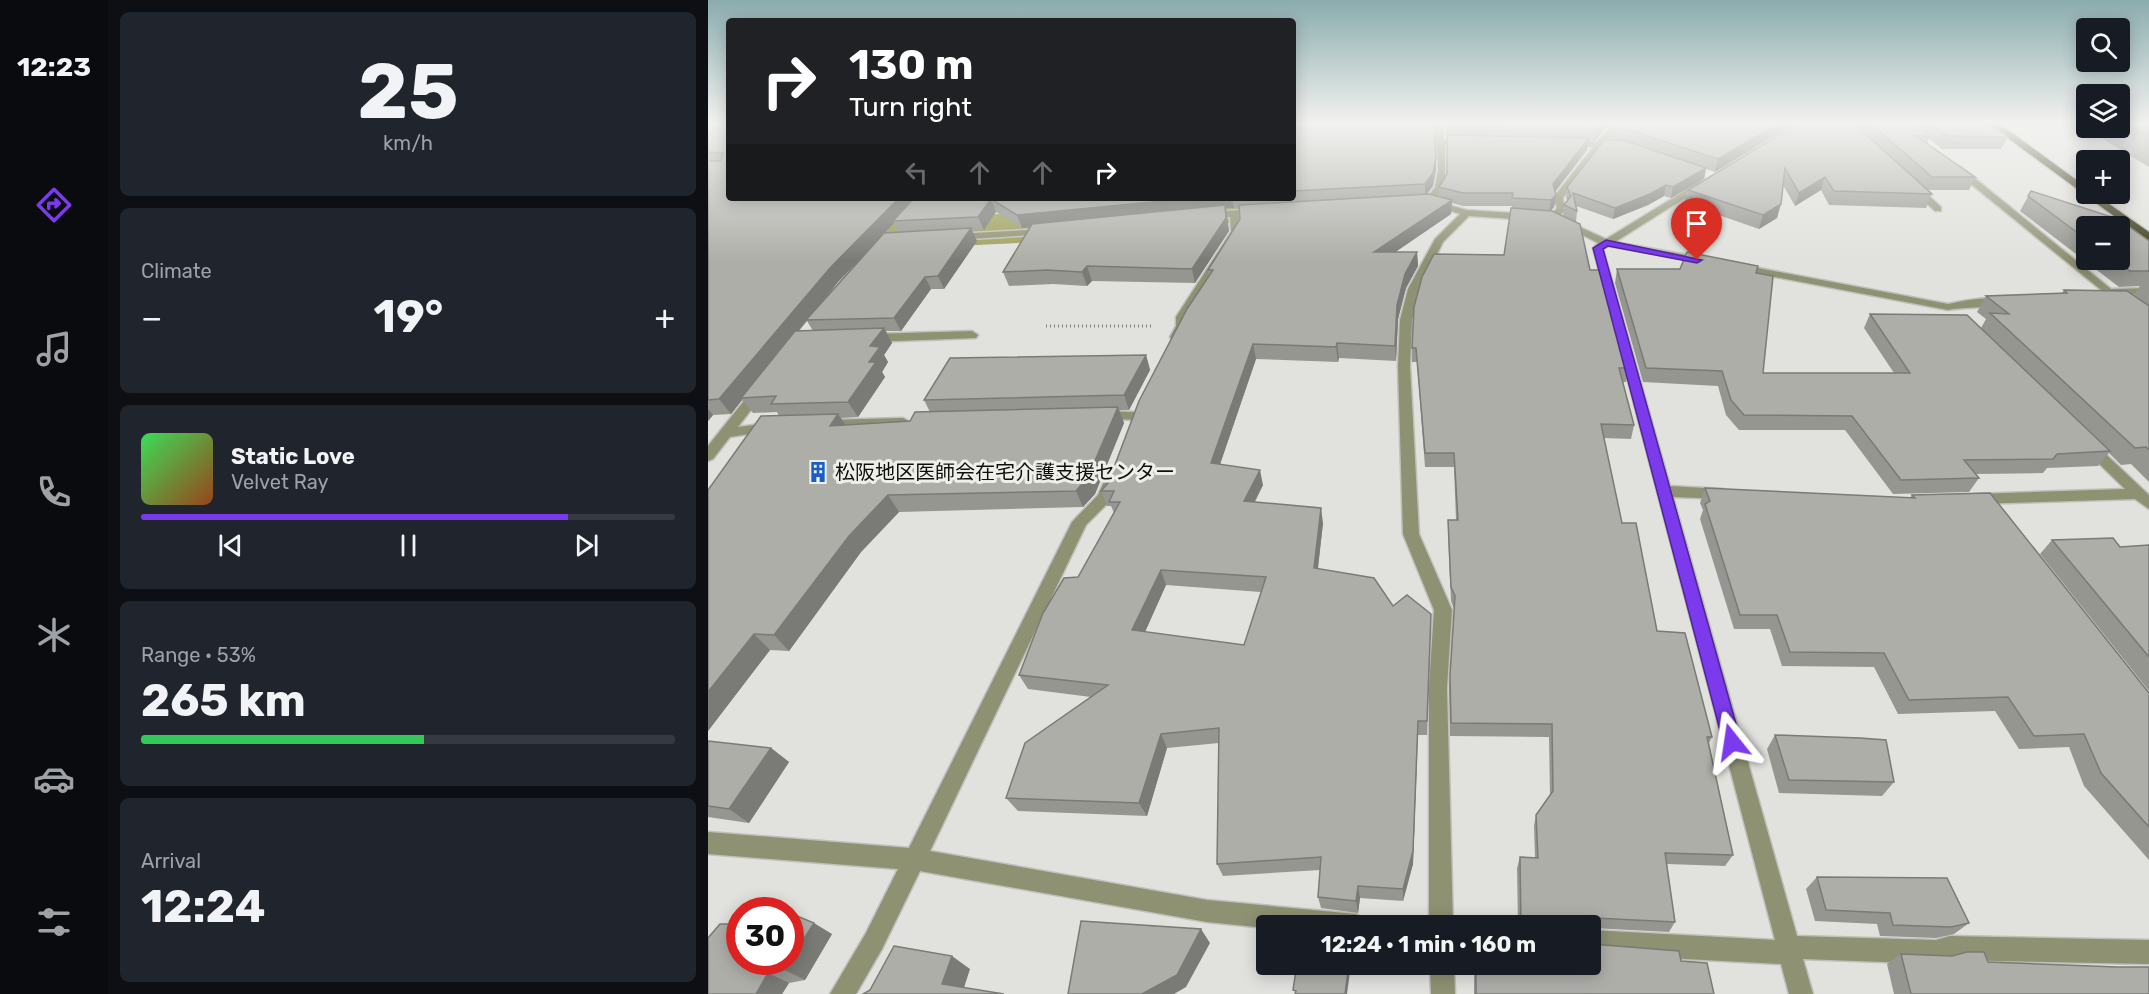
<!DOCTYPE html>
<html lang="en">
<head>
<meta charset="utf-8">
<style>
  :root { --surface:#171b24; --page:#20242c; --text:#f1f3f6; --muted:#9ea1a6; --line:#363941; --accent:#7c3aed }
  body { margin:0; font-family:Rubik,"Noto Sans JP",sans-serif; background:var(--page); color:var(--text); height:100vh; display:flex; flex-direction:column; font-size:22px; white-space:nowrap }
  * { box-sizing:border-box; margin:0 }
  p { font-size:20px; color:var(--muted) }
  .icon { flex:none; width:33px; height:33px; fill:none; stroke:currentColor; stroke-width:2; stroke-linecap:round; stroke-linejoin:round }
  .map { position:relative; flex:1; overflow:hidden }
  .drawer { display:flex; flex-direction:column; gap:12px; padding:12px; background:#0d0f14; width:600px }
  .drawer>* { flex:none }
  .top-card { position:absolute; left:18px; top:18px; width:570px; height:183px; border-radius:6px; box-shadow:0 3px 15px #0003; background:#202124; color:#fff; overflow:hidden }
  .fabs { position:absolute; left:1368px; top:18px; display:grid; gap:12px }
  .fabs a { display:grid; place-items:center; width:54px; height:54px; border-radius:6px; background:var(--surface); box-shadow:0 3px 15px #0003; font-size:30px }
  .speed { position:absolute; left:18px; top:897px; display:flex; gap:12px; font-size:30px; font-weight:700; text-align:center }
  .speed>* { display:grid; place-content:center; width:78px; height:78px; border-radius:50%; background:var(--surface); box-shadow:0 3px 15px #0003; line-height:1 }
  .speed .limit { border:9px solid #d22; background:#fff; color:#111 }
  .pin { position:absolute; display:grid; place-items:center; width:51px; height:51px; color:#fff; margin:-62px -26px; border-radius:50% 50% 50% 0; rotate:-45deg; box-shadow:0 0 6px #0007 }
  .pin .icon { rotate:45deg }
  .me { position:absolute; width:66px; margin:-33px; rotate:345deg; stroke-linejoin:round; filter:drop-shadow(0 0 4px #0008) }
  .turn { display:flex; align-items:center; gap:21px; height:126px; padding:0 24px; font-size:27px }
  .turn .icon { width:78px; height:78px; stroke-width:2.5 }
  .turn b { display:block; font-size:42px; line-height:51px }
  .lanes { display:flex; align-items:center; height:57px; padding:0 24px; background:#0003; justify-content:center; gap:30px; direction:ltr }
  .lanes .off { opacity:.35 }
  .big { font-size:45px; font-weight:700; line-height:1.1 }
  .drawer .widget { flex:1; display:flex; flex-direction:column; justify-content:center; gap:9px; min-width:0; padding:0 21px; border-radius:9px; background:var(--page) }
  .drawer .dial { align-items:center; gap:0 }
  .dial b { font-size:78px; line-height:1 }
  .song { display:flex; align-items:center; gap:18px }
  .cover { width:72px; height:72px; border-radius:9px; background:linear-gradient(135deg,hsl(130 70% 55%),hsl(20 70% 35%)) }
  .played { height:6px; border-radius:3px; background:linear-gradient(90deg,var(--accent) 80%,var(--line) 80%) }
  .keys { display:flex; justify-content:space-around; direction:ltr }
  .heat { display:flex; justify-content:space-between; align-items:center; font-size:33px; direction:ltr }
  .charge { height:9px; border-radius:4px; background:linear-gradient(90deg,#34c759 53%,var(--line) 0) }
  .trip { position:absolute; left:548px; top:915px; width:345px; height:60px; border-radius:6px; background:var(--surface); box-shadow:0 3px 15px #0003; font-weight:700; line-height:60px; text-align:center }
  main { display:flex; flex:1; min-height:0 }
  .tab-bar { display:flex; flex-direction:column; width:108px; justify-content:space-around; align-items:center; background:#090b0e; color:var(--muted) }
  .tab-bar .icon { width:42px; height:42px }
  .tab-bar .selected { color:var(--accent) }
  .tab-bar b { font-size:27px; color:var(--text) }
  .map>svg:first-child { display:block }
  .lines { fill:none; stroke-linecap:round; stroke-linejoin:round }
  .river { fill:#9da058; fill-rule:evenodd }
  .minor-casing { stroke:#bfc0bc; stroke-width:3 }
  .highway-casing { stroke:#bfc0bc; stroke-width:3 }
  .path { stroke:#838480; stroke-width:3; stroke-dasharray:1 3; stroke-linecap:butt }
  .minor { fill:#8f9173; fill-rule:evenodd }
  .highway { fill:#363610; fill-rule:evenodd }
  .wall { fill:#969691; fill-rule:evenodd }
  .shaded-wall { fill:#7a7a76 }
  .building { fill:#aeaea9; stroke:#7a7a76; stroke-width:1.5; fill-rule:evenodd }
  .route { fill:#7c3aed; stroke:#51269a; stroke-width:1.5 }
  .labels { text-anchor:middle; stroke-width:6; stroke-linejoin:round; paint-order:stroke }
  .poi-label { font-size:20px; fill:#0e0e0c; stroke:#efefea; text-anchor:start }
</style>
</head>
<body>
<main>
<nav class="tab-bar">
<b>12:23</b>
<svg class="icon selected" aria-label="directions" viewBox="0 0 24 24"><path d="M12 3l9 9-9 9-9-9zM9 14v-3h6M13 9l2 2-2 2"/></svg>
<svg class="icon" aria-label="music" viewBox="0 0 24 24"><path d="M9 18V5l10-2v13"/><circle cx="6" cy="18" r="3"/><circle cx="16" cy="16" r="3"/></svg>
<svg class="icon" aria-label="phone" viewBox="0 0 24 24"><path d="M5 4h4l2 5-3 2q2 4 5 5l2-3 5 2v4C11 20 4 13 5 4z"/></svg>
<svg class="icon" aria-label="climate" viewBox="0 0 24 24"><path d="M12 3v18M4 7l16 10M4 17L20 7"/></svg>
<svg class="icon" aria-label="car" viewBox="0 0 24 24"><path d="M5 17H2v-5l4-1 3-4h7l3 4 3 1v5h-3M9 17h6M6 11h13"/><circle cx="7" cy="17" r="2"/><circle cx="17" cy="17" r="2"/></svg>
<svg class="icon" aria-label="filters" viewBox="0 0 24 24"><path d="M4 7h16M4 17h16"/><circle cx="9" cy="7" r="2"/><circle cx="15" cy="17" r="2"/></svg>
</nav>
<section class="drawer">
<div class="widget dial"><b>25</b><p>km/h</p></div>
<div class="widget"><p>Climate</p>
<div class="heat"><a>−</a><b class="big">19°</b><a>+</a></div>
</div>
<div class="widget">
<div class="song"><i class="cover"></i><div><b>Static Love</b><p>Velvet Ray</p></div></div>
<div class="played"></div>
<div class="keys"><svg class="icon" aria-label="previous" viewBox="0 0 24 24"><path d="M18 5L8 12l10 7zM5 5v14"/></svg><svg class="icon" aria-label="pause" viewBox="0 0 24 24"><path d="M8 5v14M16 5v14"/></svg><svg class="icon" aria-label="next" viewBox="0 0 24 24"><path d="M6 5l10 7-10 7zM19 5v14"/></svg></div>
</div>
<div class="widget"><p>Range · 53%</p><b class="big">265 km</b><div class="charge"></div></div>
<div class="widget"><p>Arrival</p><b class="big">12:24</b></div>
</section>
<div class="map">
<svg width="1441" height="994" viewBox="0 0 1441 994">
  <rect width="100%" height="100%" fill="#e1e2dd"/>
  <g class="lines">
    <path class="river" d="M632,188L648,192L655,202L648,212L632,216L420,230L330,242L0,258V228L330,212L478,198H585V191Z"/>
    <defs>
      <path id="minor" d="M727,122H735L736,140H760L764,142L760,144H737V187L726,201L759,210L820,214L825,217L820,220L761,216L735,242L712,289L704,320L702,366L711,534L744,610L739,688L745,926H721V688L726,610L695,534L690,366L692,320L700,289L727,239L752,214L716,202L727,187L730,170Z
        M907,122H916L897,143L917,146L913,149L893,147L855,198L857,210L848,220H842L840,218L849,208L845,198L885,147L862,145L858,143L862,141L889,142Z
        M1303,122H1378V125L1307,124Z
        M1247,167H1253L1403,289L1441,288V294L1411,295L1441,319V329L1247,171Z
        M991,182L999,184L907,242L996,258L1001,261L1000,263L900,246L895,249L962,486L1015,489L1022,494L1015,499L965,497L1089,936L1228,940L1242,936L1441,940V964L1242,960L1228,964L1095,959L1105,994H1081L1073,964L882,954V930L1067,940L885,248L890,243L853,224L861,222L898,239Z
        M1202,184H1208L1233,207V211H1227L1202,188Z
        M552,209L555,210V214L531,216L533,232L480,317C480,326 477,332 472,340H464L462,337L468,326V317L523,232L522,217L498,218L493,215L498,212Z
        M337,229L341,230V234L247,240L242,237L247,234Z
        M1029,264L1240,304C1254,301 1289,294 1300,302C1293,308 1253,307 1240,310L1025,269V265Z
        M264,331L270,335L268,338L162,342L156,338L162,334Z
        M52,386L58,390L30,427L63,423L68,424L70,427L68,430L22,437L5,459L0,461V446L47,387Z
        M393,411L427,412L434,416L427,420L388,418L386,415L388,412Z
        M195,418L202,422L200,425L117,428L110,424L117,420Z
        M1381,441L1386,443L1441,495V509L1427,499L1267,504L1259,499L1267,494L1417,489L1376,449L1374,446L1376,443Z
        M403,476L410,481L401,502L378,525L222,851L499,900L648,914L656,918L659,926H558V928L499,922L212,871L174,949L148,994H122L158,933L190,869L0,854V832L201,848L364,522L390,495L398,477Z
        M722,964H746L747,994H723Z"/>
      <path id="highway" d="M1278,122H1289L1378,187V194H1387L1441,232V242Z"/>
    </defs>
    <use href="#minor" class="minor-casing"/>
    <use href="#highway" class="highway-casing"/>
    <path class="path" d="M338,326H443"/>
    <use href="#minor" class="minor"/>
    <use href="#highway" class="highway"/>
  </g>
  <path class="wall" d="M0,122H21V198H585V122L728,170L725,186L719,194L731,197V187L739,175V138H738L737,122H907L901,124L887,141H881L879,150L847,192L848,195L846,207L843,211L855,216L856,205L859,201L858,198L859,187L902,140L904,129L910,122H1089L1007,172L998,169L996,179L963,198L956,196L940,205L905,219L868,206L869,211L868,222L882,270L921,368L918,382H915L926,425L923,439L896,438L914,523L949,631L1004,737L1001,743L1025,855L1017,866L959,864L967,922L961,932L884,928V944L973,961L1006,994H766V964H882V926H810L809,868L812,857L827,858L826,826L828,815L842,796L841,737L742,736L741,688L746,609L743,601L740,534V520H748L746,467H717L709,362H704V348L796,255L804,206H755L744,203L743,214L687,252H709L710,266L698,288L690,319L688,361L631,358L630,362L548,359L512,464L555,485L547,502L615,523L610,569L685,606L723,614L719,735H710L705,864L695,901L652,898L650,913L613,908L610,897L612,870L515,876L509,864L511,743L459,748L439,816L310,811L298,798L383,697L320,689L311,675L370,577L406,513L403,506H399L393,491L400,483L501,275L500,270L532,219L531,207L518,208L521,231L487,283L384,281L379,286L345,284L301,286L295,272L322,227L314,228L288,212L276,230L264,231L269,241L236,289H223L193,331H178L184,343L176,355L180,362L174,372L177,377L150,417L133,418L137,425L202,421L222,412L216,400L438,355L442,370L421,410H411L416,423L387,494L375,507L191,512L153,552L81,651L62,650L0,731V490L71,416L69,412L45,413L34,400L23,414L5,415L0,421ZM186,223L191,232L177,233ZM152,260L115,302L130,282ZM99,321L105,331H91ZM458,585L553,592L536,645L437,632Z
    M1092,122H1277L1300,137L1293,149H1234L1221,139L1219,144L1267,177L1261,190H1219L1224,194L1218,208L1121,205L1113,190L1087,206L1075,185L1069,218L1051,229L976,203L980,190Z
    M1412,122H1441V167L1385,133L1388,128H1412Z
    M1323,191L1441,241V482L1423,464L1413,465L1401,453L1390,466L1339,468L1335,473L1268,474L1271,478L1261,492L1185,494L1137,430H1031L1018,415L1010,386L935,382L907,283L909,269L1048,273L1055,373H1186L1156,328L1162,314L1273,328L1278,319L1269,312L1278,296L1354,293L1356,290L1426,295L1432,286L1411,287L1312,211ZM1378,226L1412,260H1378Z
    M997,488L1202,498L1204,495L1441,693V860L1376,786L1361,747L1311,749L1287,711L1190,714L1166,667L1074,666L1062,629H1026L992,519L995,510L992,503Z
    M1344,540L1412,547L1441,545V691L1332,554Z
    M1067,735L1186,782L1174,796L1071,793L1059,749Z
    M0,741L63,748L81,762L41,823L0,817Z
    M1109,877L1261,923L1246,934L1228,938L1172,936L1169,924L1107,921L1098,889Z
    M124,934L97,980L81,983L74,994H0Z
    M1193,954L1280,962L1409,967L1441,994H1186L1179,964Z"/>
  <path class="shaded-wall" d="M894,122H907L901,124L887,141L889,129Z
    M1073,122H1089L1007,172L1010,159Z
    M881,138L879,150L843,197L845,184Z
    M728,157V170L725,186L717,197V184Z
    M998,168L996,179L963,198L965,187Z
    M1117,177L1113,190L1087,206L1091,193Z
    M958,185L956,196L940,205L905,219L907,208Z
    M848,195L846,207L841,213L843,200Z
    M191,198H210L185,221L186,223L130,282L36,398H33L34,400L23,414L11,399L122,268Z
    M486,198H524L526,208H518L521,231L487,283L484,269L518,209L314,228L309,215Z
    M283,199L288,212L276,230L270,217Z
    M744,200L743,214L667,266L666,252Z
    M1073,204L1069,218L1051,229L1055,215Z
    M263,228L269,241L236,289L230,276Z
    M709,252L710,266L698,288L690,319L688,361L687,346L689,305L697,274Z
    M379,266L384,281L379,286L374,272Z
    M217,277L223,289L193,331L186,318Z
    M176,328L184,343L176,355L180,362L174,372L177,377L150,417L140,402L161,362L162,346Z
    M629,343L631,358L630,362L628,347Z
    M545,344L548,359L507,479L503,463Z
    M438,355L442,370L421,410L416,395Z
    M410,407L416,423L387,494L375,507L368,491Z
    M0,409L5,415L0,421Z
    M130,414L141,430L122,426Z
    M552,470L555,485L539,516L536,501Z
    M180,495L191,512L153,552L81,651L66,635L141,536Z
    M613,508L615,523L608,583L606,568Z
    M453,570L458,585L431,645L424,630Z
    M46,634L62,650L0,731V692Z
    M710,721L705,864L695,901V889Z
    M453,734L459,748L439,816L431,803Z
    M63,748L81,762L41,823L21,809Z
    M650,886L652,898L650,913L648,901Z
    M106,923L124,934L97,980L77,970Z
    M493,929L502,943L478,987L466,994H434Z
    M244,956L262,969L254,994L234,984Z
    M641,964H643L639,994H637Z
    M60,973L81,983L74,994H48Z"/>
  <path class="building" d="M0,122H21V198H191L122,268L11,399L0,400V161H13L15,153L0,152Z
    M585,122H726L728,157L725,173L717,184L585,191Z
    M738,122H894L889,129L738,126Z
    M910,122H1073L1010,159L921,130L904,129Z
    M1092,122H1144L1224,194L1126,191L1117,177L1091,193L1077,168L1073,204L1055,215L980,190Z
    M1161,122H1204L1222,136H1208L1267,177H1224Z
    M1221,122H1277L1300,137L1239,136Z
    M1416,122H1441V136Z
    M739,135L881,138L845,184L848,195L843,200L804,198L805,193H755L731,187L739,174Z
    M896,140H915L998,168L965,187L958,185L942,194L907,208L865,193L869,211L856,205L863,196L859,187Z
    M1323,191L1410,219L1441,241V271H1422L1407,260H1412V226H1378V239L1320,196Z
    M721,194L744,200L666,252H709L697,274L689,305L687,346L629,343L628,347L545,344L503,463L552,470L536,501L613,508L606,568L666,578L685,606L699,595L723,614L719,721H710L705,851L695,889L650,886L648,901L610,897L613,857L509,864L511,728L453,734L431,803L298,798L317,743L400,685L311,675L335,613L356,578L370,577L412,502H401L406,491H393L400,483L431,401L479,309L505,270H500L532,219L531,205ZM453,570L558,577L536,645L424,630Z
    M206,198H486L309,215L283,199L270,217L185,221Z
    M517,205L518,218L484,269L379,266L374,272L339,270L295,272L324,224Z
    M803,208L844,211L872,224L882,270H894L921,368H911L926,425L893,424L914,523H928L949,631L977,633L1004,737H999L1025,855L957,853L967,922L887,918L884,920V944L971,951L973,961L999,963L1006,994H768V964H882V926H813L812,857L830,858L828,815L845,791L844,724L743,723L742,675L747,596L743,587L740,520H750L746,453H717L708,348H704L706,307L714,277L726,254L796,255Z
    M263,228L230,276L217,277L186,318L98,320L176,233Z
    M979,252L1050,266L1048,273L1065,276L1055,373H1202L1162,314L1259,315L1402,451L1349,454L1345,459L1256,460L1271,478L1193,480L1144,416L1036,415L1023,400L1014,371L938,368L909,269H972Z
    M1356,290L1419,291L1441,306V450L1438,447L1427,448L1282,313L1301,314L1278,296L1359,293Z
    M176,328L162,346L172,347L161,362H168L140,402L63,404L68,396L33,398L87,331Z
    M438,355L416,395L216,400L242,358Z
    M410,407L380,477L368,491L180,495L141,536L66,635L46,634L0,692V490L53,416L130,414L122,426L202,421L207,412Z
    M997,488L1207,498L1204,495L1282,493L1441,693V827L1393,773L1376,734L1326,736L1300,697L1201,700L1176,653L1082,652L1069,615H1032L997,504L1002,501Z
    M1405,538L1412,547L1441,545V657L1344,540Z
    M1067,735L1152,738L1178,740L1186,782L1081,780Z
    M0,741L63,748L21,809L0,806Z
    M1109,877L1239,878L1261,923L1243,927L1185,925L1182,913L1118,910Z
    M49,900L75,910H42Z
    M82,913L106,923L82,961Z
    M373,921L493,929L469,975L434,994H360Z
    M610,923H647V926H609Z
    M12,924H32V962H82L77,970L60,973L48,994H0V938Z
    M186,946L244,956L234,984L296,994H155L162,990Z
    M1259,952H1276L1280,962L1409,967H1441V994H1203L1193,954L1244,956Z
    M589,964H641L637,994H587L588,991L585,990Z"/>
  <linearGradient id="sky" x2="0" y2="1"><stop stop-color="#8aacae"/><stop offset="0.47" stop-color="#f2f2f0"/><stop offset="1" stop-color="#f2f2f0" stop-opacity="0"/></linearGradient>
  <rect width="1441" height="261" fill="url(#sky)"/>
  <path class="route" d="M898,240L994,260L989,263L900,246L895,249L1033,742L1030,748L1024,750L1018,748L1015,742L885,248Z"/>
  <defs>
    <symbol id="building-bare" viewBox="-9 -9 18 18"><path d="M-4-6H4V6H1V3H-1V6H-4ZM-2.5-4.3h1.7v1.8h-1.7ZM.8-4.3h1.7v1.8H.8ZM-2.5-1h1.7V.8h-1.7ZM.8-1h1.7V.8H.8Z" fill="#1b5dc8" stroke="#efefea" stroke-width="2.5" paint-order="stroke"/></symbol>
  </defs>
  <g fill-rule="evenodd">
    <use href="#building-bare" x="95" y="457" width="30" height="30"/>
  </g>
  <g class="labels">
    <g class="poi-label">
      <text x="127" y="479">松阪地区医師会在宅介護支援センター</text>
    </g>
  </g>
</svg>
<div class="fabs">
<a><svg class="icon" aria-label="search" viewBox="0 0 24 24"><circle cx="10" cy="10" r="6"/><path d="M15 15l6 6"/></svg></a>
<a><svg class="icon" aria-label="layers" viewBox="0 0 24 24"><path d="M12 4l9 5-9 5-9-5zM3 14l9 5 9-5"/></svg></a>
<a>+</a>
<a>−</a>
</div>
<div class="speed"><div class="limit">30</div></div>
<div class="pin" style="left:989px;top:260px;background:#d93025"><svg class="icon" aria-label="arrive" viewBox="0 0 24 24"><path d="M6 21V4h12l-3 4 3 4H6"/></svg></div>
<svg class="me" style="left:1024px;top:742px" viewBox="-20 -20 40 40"><path d="M0-17L14 15 0 8-14 15z" fill="#7c3aed" stroke="#fff" stroke-width="4"/></svg>
<div class="trip">12:24 · 1 min · 160 m</div>
<div class="top-card">
<div class="turn"><svg class="icon" aria-label="right" viewBox="0 0 24 24"><path d="M7 20v-9h11M14 6l5 5-5 5"/></svg><div><b>130 m</b>Turn right</div></div>
<div class="lanes"><svg class="icon off" aria-label="left" viewBox="0 0 24 24"><path d="M17 20v-9H6M10 6l-5 5 5 5"/></svg><svg class="icon off" aria-label="ahead" viewBox="0 0 24 24"><path d="M12 20V5M6 11l6-6 6 6"/></svg><svg class="icon off" aria-label="ahead" viewBox="0 0 24 24"><path d="M12 20V5M6 11l6-6 6 6"/></svg><svg class="icon" aria-label="right" viewBox="0 0 24 24"><path d="M7 20v-9h11M14 6l5 5-5 5"/></svg></div>
</div>
</div>
</main>
</body>
</html>
